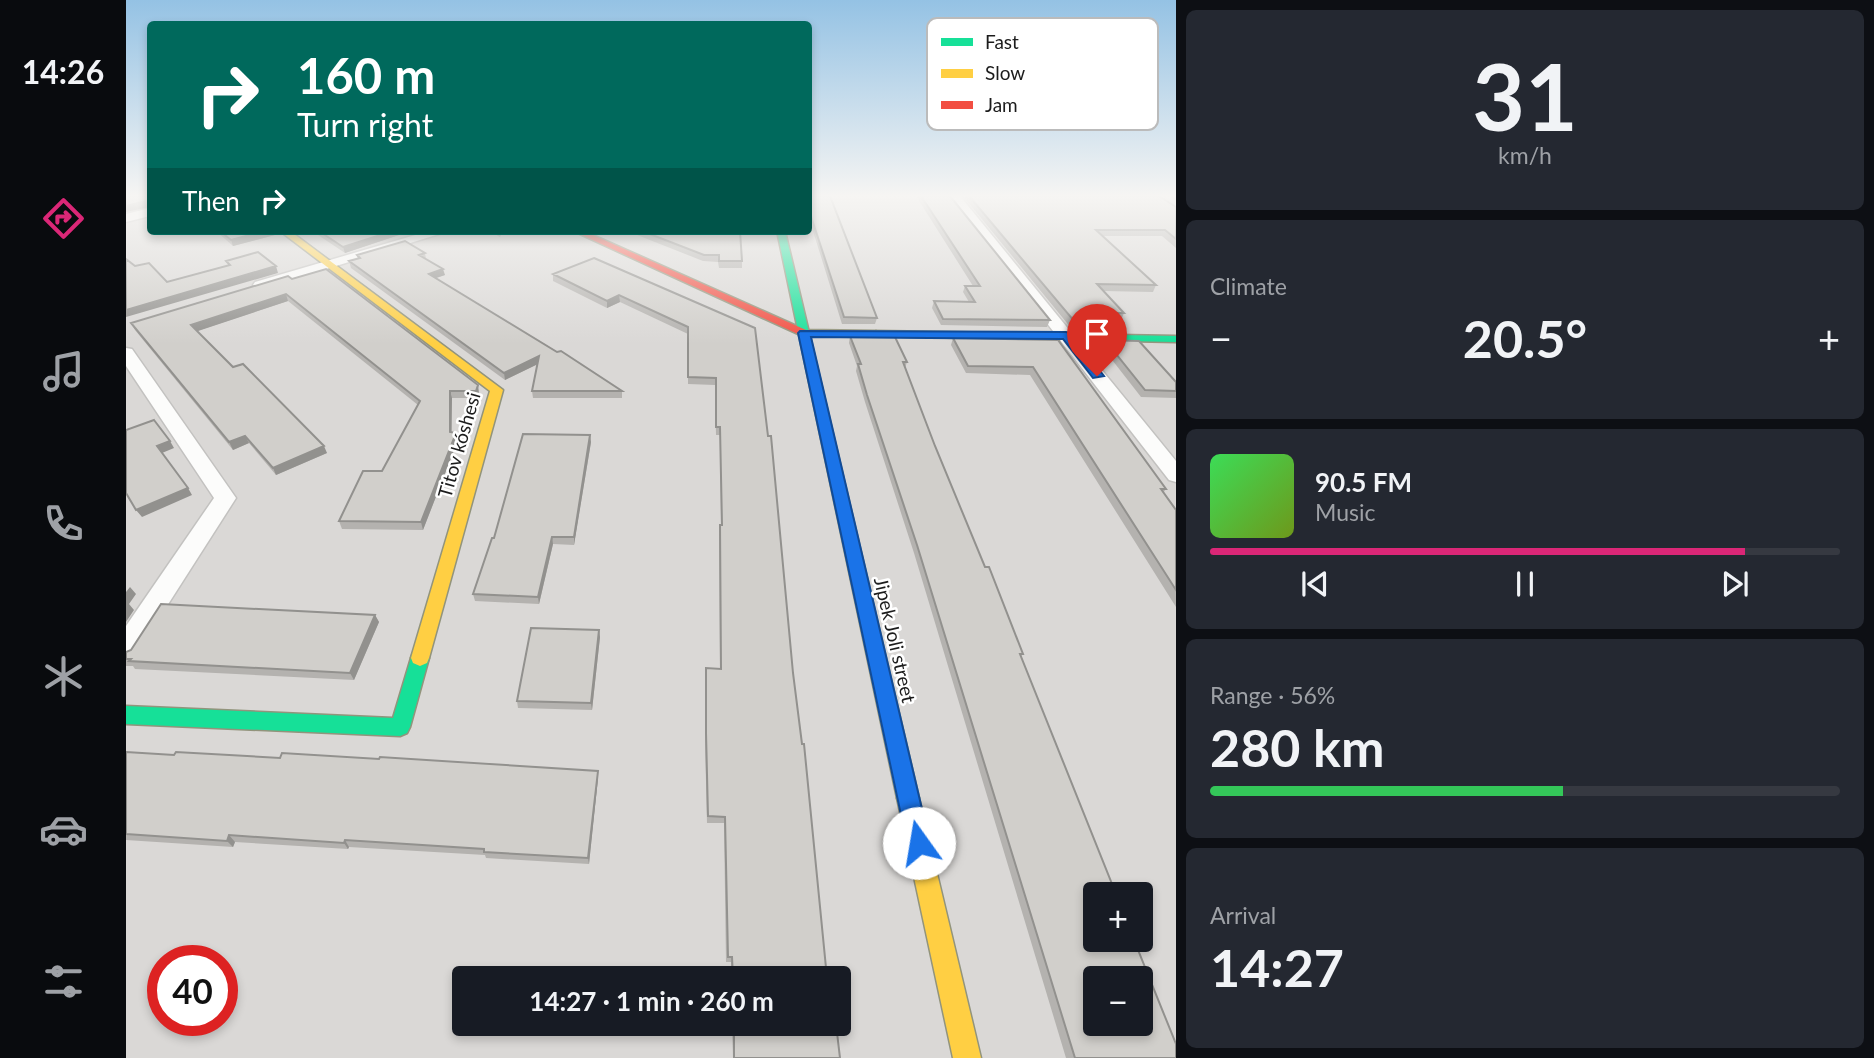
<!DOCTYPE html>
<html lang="en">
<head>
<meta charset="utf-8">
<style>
  :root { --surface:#171b24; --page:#242831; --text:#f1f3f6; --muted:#9ea1a6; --line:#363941; --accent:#db2777 }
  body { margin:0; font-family:Lato,sans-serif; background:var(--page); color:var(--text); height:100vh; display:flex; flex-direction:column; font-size:26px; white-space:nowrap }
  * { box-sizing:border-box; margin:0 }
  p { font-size:23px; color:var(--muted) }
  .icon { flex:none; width:38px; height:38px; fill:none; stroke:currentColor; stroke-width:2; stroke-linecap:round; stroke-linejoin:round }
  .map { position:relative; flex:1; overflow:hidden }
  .drawer { display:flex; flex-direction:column; gap:10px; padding:10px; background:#0d0f14; width:698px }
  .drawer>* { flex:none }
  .banner { position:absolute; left:21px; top:21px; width:665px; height:214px; border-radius:7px; box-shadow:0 4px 10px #0003; background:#00695c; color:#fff; overflow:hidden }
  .tools { position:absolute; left:957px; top:882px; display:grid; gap:14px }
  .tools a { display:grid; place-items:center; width:70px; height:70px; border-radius:7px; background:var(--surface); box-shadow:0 4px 10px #0003; font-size:35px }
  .speed { position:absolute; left:21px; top:945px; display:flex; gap:14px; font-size:35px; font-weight:700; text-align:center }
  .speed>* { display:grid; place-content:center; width:91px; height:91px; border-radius:50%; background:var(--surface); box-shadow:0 4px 10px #0003; line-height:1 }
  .speed .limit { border:10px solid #d22; background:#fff; color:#111 }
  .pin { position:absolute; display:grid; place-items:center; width:60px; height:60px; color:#fff; margin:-72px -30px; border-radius:50% 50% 50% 0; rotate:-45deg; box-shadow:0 0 7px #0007 }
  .pin .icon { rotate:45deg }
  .me { position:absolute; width:77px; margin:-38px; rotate:347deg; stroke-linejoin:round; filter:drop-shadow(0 0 5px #0008) }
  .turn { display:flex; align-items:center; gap:24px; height:147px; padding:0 35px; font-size:32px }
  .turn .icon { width:91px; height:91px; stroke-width:2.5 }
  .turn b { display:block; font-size:49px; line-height:60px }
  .then { display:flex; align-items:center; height:66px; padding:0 35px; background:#0003; gap:14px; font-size:26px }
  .big { font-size:52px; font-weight:700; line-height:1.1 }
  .drawer .widget { flex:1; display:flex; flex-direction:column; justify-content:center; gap:10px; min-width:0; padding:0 24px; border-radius:10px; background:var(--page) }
  .drawer .dial { align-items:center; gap:0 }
  .dial b { font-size:91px; line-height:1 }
  .song { display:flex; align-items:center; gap:21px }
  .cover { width:84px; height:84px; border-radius:10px; background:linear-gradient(135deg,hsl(130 70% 55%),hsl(80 70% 35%)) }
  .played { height:7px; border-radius:4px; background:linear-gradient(90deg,var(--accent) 85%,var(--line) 85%) }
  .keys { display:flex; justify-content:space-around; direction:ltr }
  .heat { display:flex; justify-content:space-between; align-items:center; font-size:38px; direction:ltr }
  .charge { height:10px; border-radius:5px; background:linear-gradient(90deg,#34c759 56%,var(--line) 0) }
  .trip { position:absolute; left:326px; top:966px; width:399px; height:70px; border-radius:7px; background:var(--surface); box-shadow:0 4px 10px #0003; font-weight:700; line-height:70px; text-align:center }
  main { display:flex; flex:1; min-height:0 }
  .tab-bar { display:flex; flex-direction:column; width:126px; justify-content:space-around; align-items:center; background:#090b0e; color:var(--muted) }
  .tab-bar .icon { width:49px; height:49px }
  .tab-bar .active { color:var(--accent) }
  .tab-bar b { font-size:32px; color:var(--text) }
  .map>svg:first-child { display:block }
  .residential { fill:#dad8d6; fill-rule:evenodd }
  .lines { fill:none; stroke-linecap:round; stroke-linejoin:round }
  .street-casing { stroke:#c3c2c0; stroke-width:3 }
  .fast-casing { stroke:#92947c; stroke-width:3 }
  .slow-casing { stroke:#92947c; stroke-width:3 }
  .jam-casing { stroke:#92947c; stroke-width:3 }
  .street { fill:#fcfcfb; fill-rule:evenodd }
  .fast { fill:#16e098; fill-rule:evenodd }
  .slow { fill:#ffcf43; fill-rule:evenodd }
  .jam { fill:#f24e42; fill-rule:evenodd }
  .wall { fill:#b4b2af }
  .shaded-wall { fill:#92918e }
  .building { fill:#d1cfcb; stroke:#92918e; stroke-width:2; fill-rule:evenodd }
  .route { fill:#1a73e8; stroke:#114b97; stroke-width:2 }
  .labels { text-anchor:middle; stroke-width:5; stroke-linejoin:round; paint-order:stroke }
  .street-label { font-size:19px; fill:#1c1c1c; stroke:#fff }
  .key { fill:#fff; stroke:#bbb; stroke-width:2 }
  .key-label { font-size:19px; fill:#1c1c1c }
</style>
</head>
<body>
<main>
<nav class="tab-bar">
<b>14:26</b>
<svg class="icon active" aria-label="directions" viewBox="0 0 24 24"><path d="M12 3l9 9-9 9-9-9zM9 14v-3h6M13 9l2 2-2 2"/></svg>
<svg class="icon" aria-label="music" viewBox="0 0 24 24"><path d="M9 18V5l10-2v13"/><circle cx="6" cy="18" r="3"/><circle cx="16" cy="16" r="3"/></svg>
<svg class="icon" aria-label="phone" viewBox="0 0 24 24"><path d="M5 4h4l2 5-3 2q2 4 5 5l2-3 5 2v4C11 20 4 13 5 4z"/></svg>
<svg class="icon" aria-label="climate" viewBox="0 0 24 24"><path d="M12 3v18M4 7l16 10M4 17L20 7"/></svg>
<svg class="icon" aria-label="car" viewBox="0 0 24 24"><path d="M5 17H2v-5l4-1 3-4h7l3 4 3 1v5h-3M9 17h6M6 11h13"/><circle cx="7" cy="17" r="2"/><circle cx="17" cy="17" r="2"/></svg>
<svg class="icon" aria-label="filters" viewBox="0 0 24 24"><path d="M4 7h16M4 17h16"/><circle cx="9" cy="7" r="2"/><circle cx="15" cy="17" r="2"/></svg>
</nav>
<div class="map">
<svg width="1050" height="1058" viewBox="0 0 1050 1058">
  <rect width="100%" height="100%" fill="#ebe9e4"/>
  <path class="residential" d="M0,196H24V231H682L683,196H1050V1058H0ZM970,894H1015V940H970ZM37,961H96V1020H37ZM338,978H712V1024H338ZM970,978H1015V1024H970Z"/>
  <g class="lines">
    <defs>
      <path id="street" d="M822,196H834L1050,461V482L1043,480Z
        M24,208V216L0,222V214Z
        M303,231H323L139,288L134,289L127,285L129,282Z
        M0,348L6,349L110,498L9,656L0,659V626L88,498L0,366Z"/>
      <path id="fast" d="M651,231H659L793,798L790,806L782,809L774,806L771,798Z
        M750,331L1050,336V342L746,336L744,334Z
        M294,650L301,653L303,658L284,727L281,733L274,736L0,724V706L267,718L285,658L287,653Z"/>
      <path id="slow" d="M154,231H164L377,390L303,658L301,663L294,666L287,663L285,658L364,391Z
        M782,787L790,790L793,798L855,1058H827L771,798L774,790Z"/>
      <path id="jam" d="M447,231H458L680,330L750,331L756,334L750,337L674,335Z"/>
    </defs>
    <use href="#street" class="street-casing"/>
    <use href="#fast" class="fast-casing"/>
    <use href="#slow" class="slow-casing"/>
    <use href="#jam" class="jam-casing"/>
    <use href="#street" class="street"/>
    <use href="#fast" class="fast"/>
    <use href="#slow" class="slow"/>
    <use href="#jam" class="jam"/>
  </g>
  <path class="wall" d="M682,196L751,318L749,324H716L682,215Z
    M790,196H824L924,320L921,327L815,325L806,308L808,301L843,302L837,292L839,286H847Z
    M837,196H1033L1050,207V248L1036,236H976L1030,285L1027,292L977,291L998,313L995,320L996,322L992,328H960L955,321L945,328Z
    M1043,196H1050V201Z
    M90,231H148L149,235L107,246Z
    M186,231H272L273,235L219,253Z
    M363,231H377L374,237Z
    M501,231H614L616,261V268H593L592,262L577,261Z
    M299,253L300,259L319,275L310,278L496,391V398H407L406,391L412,364L379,380L225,268L223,261L232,259L231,255Z
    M427,274L629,328L701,978H605V962H600L598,823H581L579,740L580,668L594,669L593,532L594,525H595L594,435H590L589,385L562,384V334L494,302L481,308L427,281Z
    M166,279L353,393L351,398H326V433H330L332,440L297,530L216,529L213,521L256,471L292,405L162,301L71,331L107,367L201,453L150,475L123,443L107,450L9,330L5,323Z
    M724,336L781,362L779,368L809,446L859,567L897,654L895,656L1050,1058H940L788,553L739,402L730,371L731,366L723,343Z
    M827,338L932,340L1040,489L1037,493L1050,510V607L904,375L840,373L825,345Z
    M979,340L1050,382V398L1015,397L976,347Z
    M465,442L448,545L427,544L413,604L349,601L347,594L368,538Z
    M249,615L253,622L228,680L9,669L7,666H0V659Z
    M474,637L466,710L392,708L391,701Z
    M0,752L48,755L154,758L472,771V778L463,864L360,858L359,855L223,847L222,849L109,842L107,847L0,840Z
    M606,1024H710L714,1058H607Z"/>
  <path class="shaded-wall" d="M24,200V207L0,212V206Z
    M138,231H148L149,235L107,246L105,240Z
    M267,231H272L273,235L219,253L217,247Z
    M150,266L152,273L0,317V310Z
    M317,269L319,275L304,280L303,274Z
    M160,294L162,301L69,332L65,325Z
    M493,295L494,302L481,308V301Z
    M958,314L955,321L945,328L948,321Z
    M413,356L414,363L379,380L378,373Z
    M352,385L353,393L351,398L350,391Z
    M324,391L326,398L325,440L324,432Z
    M330,433L332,440L297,530L295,522Z
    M464,435L465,442L448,545V537Z
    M119,436L123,443L107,450L103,442Z
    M44,441L48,448L36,453L31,446Z
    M198,446L201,453L150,475L147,468Z
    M62,488L66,495L16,517L10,510Z
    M426,537L427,544L413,604L412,597Z
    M4,587L10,594L3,604L8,610L0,622V592Z
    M249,615L253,622L228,680L224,673Z
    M473,630L474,637L466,710L465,703Z
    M472,771V778L463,864L462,858Z
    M103,835L109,842L107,847L101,841Z
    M219,840L223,847L222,849L218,843Z"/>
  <path class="building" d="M0,196H24V200L0,206Z
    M682,196H704L751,318L718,317L682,207Z
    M795,196H824L924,320L817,319L808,301L849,302L839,286H854Z
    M843,196H1033L1050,207V239L1039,230H970L1030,285L971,284L998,313H988L996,322L963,321L958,314L948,321Z
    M94,231H138L105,240Z
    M193,231H267L217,247Z
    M516,231H614L616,261H593V255H578Z
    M279,241L299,253L293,255L317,269L303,274L431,352L435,351L496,391H406L413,356L378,373L223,261L234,258L231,255Z
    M132,252L150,266L0,310V259L9,266L23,263L41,282L104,265L100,261Z
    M468,258L629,328L642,436H645L667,673L676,744H678L701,978H607L606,957H602L599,817L582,816L580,733V668L595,669L594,525H596L594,427H590V378L562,377V327L493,295L481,301L427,274Z
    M200,269L352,385L350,391H324V432L330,433L295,522L213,521L237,471H256L294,401L160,294L65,325L107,367L117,364L198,446L147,468L119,436L103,442L5,323L162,276L166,279Z
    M724,336L769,337L781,362H777L809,446L859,567H863L897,654H894L990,894H970V940H1008L1050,1044V1058H949L791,545L741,395L732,364H735ZM970,978H1015V1024H970Z
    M827,338L932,340L1040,489H1035L1050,510V590L907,367L842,366Z
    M979,340L1013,341L1050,382V391L1019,390Z
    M28,420L44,441L31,446L62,488L10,510L0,493V430Z
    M397,434L464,435L448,537H426L412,597L347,594L366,538H368Z
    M35,604L249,615L224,673L3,661L5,659H0V652L5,650Z
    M405,628L473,630L465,703L391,701Z
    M0,752L48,755L50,752L154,758L156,753L253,759L254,757L472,771L462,858L358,852V849L219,840L218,843L103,835L101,841L0,834Z
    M608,1024H710L714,1058H608Z"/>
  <linearGradient id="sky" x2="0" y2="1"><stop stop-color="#94c2e4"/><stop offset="0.57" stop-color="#f6f5f3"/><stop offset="1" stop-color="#f6f5f3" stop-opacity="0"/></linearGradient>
  <rect width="1050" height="344" fill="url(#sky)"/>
  <path class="route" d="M674,331L940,332L944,333L978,376L967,378L937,339L685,337L804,843L801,852L793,855L784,852L781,843L672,333Z"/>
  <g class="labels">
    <g class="street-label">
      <text transform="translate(333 445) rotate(-74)" y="7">Titov kóshesi</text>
      <text transform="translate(769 640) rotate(77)" y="7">Jipek Joli street</text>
    </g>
  </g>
  <rect x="801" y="18" width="231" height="112" rx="10" class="key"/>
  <rect x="815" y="38" width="32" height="8" fill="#16e098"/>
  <rect x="815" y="69" width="32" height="9" fill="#ffcf43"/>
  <rect x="815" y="101" width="32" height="8" fill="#f24e42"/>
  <g class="key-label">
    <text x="859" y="49">Fast</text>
    <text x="859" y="80">Slow</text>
    <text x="859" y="112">Jam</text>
  </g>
</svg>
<div class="tools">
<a>+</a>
<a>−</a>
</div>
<div class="speed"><div class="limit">40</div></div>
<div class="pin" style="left:971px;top:376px;background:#d93025"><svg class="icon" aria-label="arrive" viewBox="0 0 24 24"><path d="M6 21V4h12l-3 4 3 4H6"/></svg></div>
<svg class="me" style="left:793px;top:843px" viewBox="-20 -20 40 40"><circle r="19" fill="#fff"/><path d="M0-13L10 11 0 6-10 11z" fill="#1a73e8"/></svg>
<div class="trip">14:27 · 1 min · 260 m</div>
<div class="banner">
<div class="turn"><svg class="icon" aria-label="right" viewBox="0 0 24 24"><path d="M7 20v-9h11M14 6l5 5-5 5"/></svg><div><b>160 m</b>Turn right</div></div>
<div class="then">Then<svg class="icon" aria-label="right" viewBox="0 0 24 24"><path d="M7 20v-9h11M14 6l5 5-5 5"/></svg></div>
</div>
</div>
<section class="drawer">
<div class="widget dial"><b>31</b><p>km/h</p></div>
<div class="widget"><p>Climate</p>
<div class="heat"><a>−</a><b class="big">20.5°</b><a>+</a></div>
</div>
<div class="widget">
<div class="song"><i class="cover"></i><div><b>90.5 FM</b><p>Music</p></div></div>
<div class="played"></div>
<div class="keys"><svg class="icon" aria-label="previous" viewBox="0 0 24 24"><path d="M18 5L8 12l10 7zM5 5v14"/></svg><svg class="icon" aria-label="pause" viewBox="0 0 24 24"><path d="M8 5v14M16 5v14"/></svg><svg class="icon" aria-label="next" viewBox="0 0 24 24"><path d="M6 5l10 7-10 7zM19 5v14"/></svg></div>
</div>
<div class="widget"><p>Range · 56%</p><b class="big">280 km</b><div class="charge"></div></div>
<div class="widget"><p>Arrival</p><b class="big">14:27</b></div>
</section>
</main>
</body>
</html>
